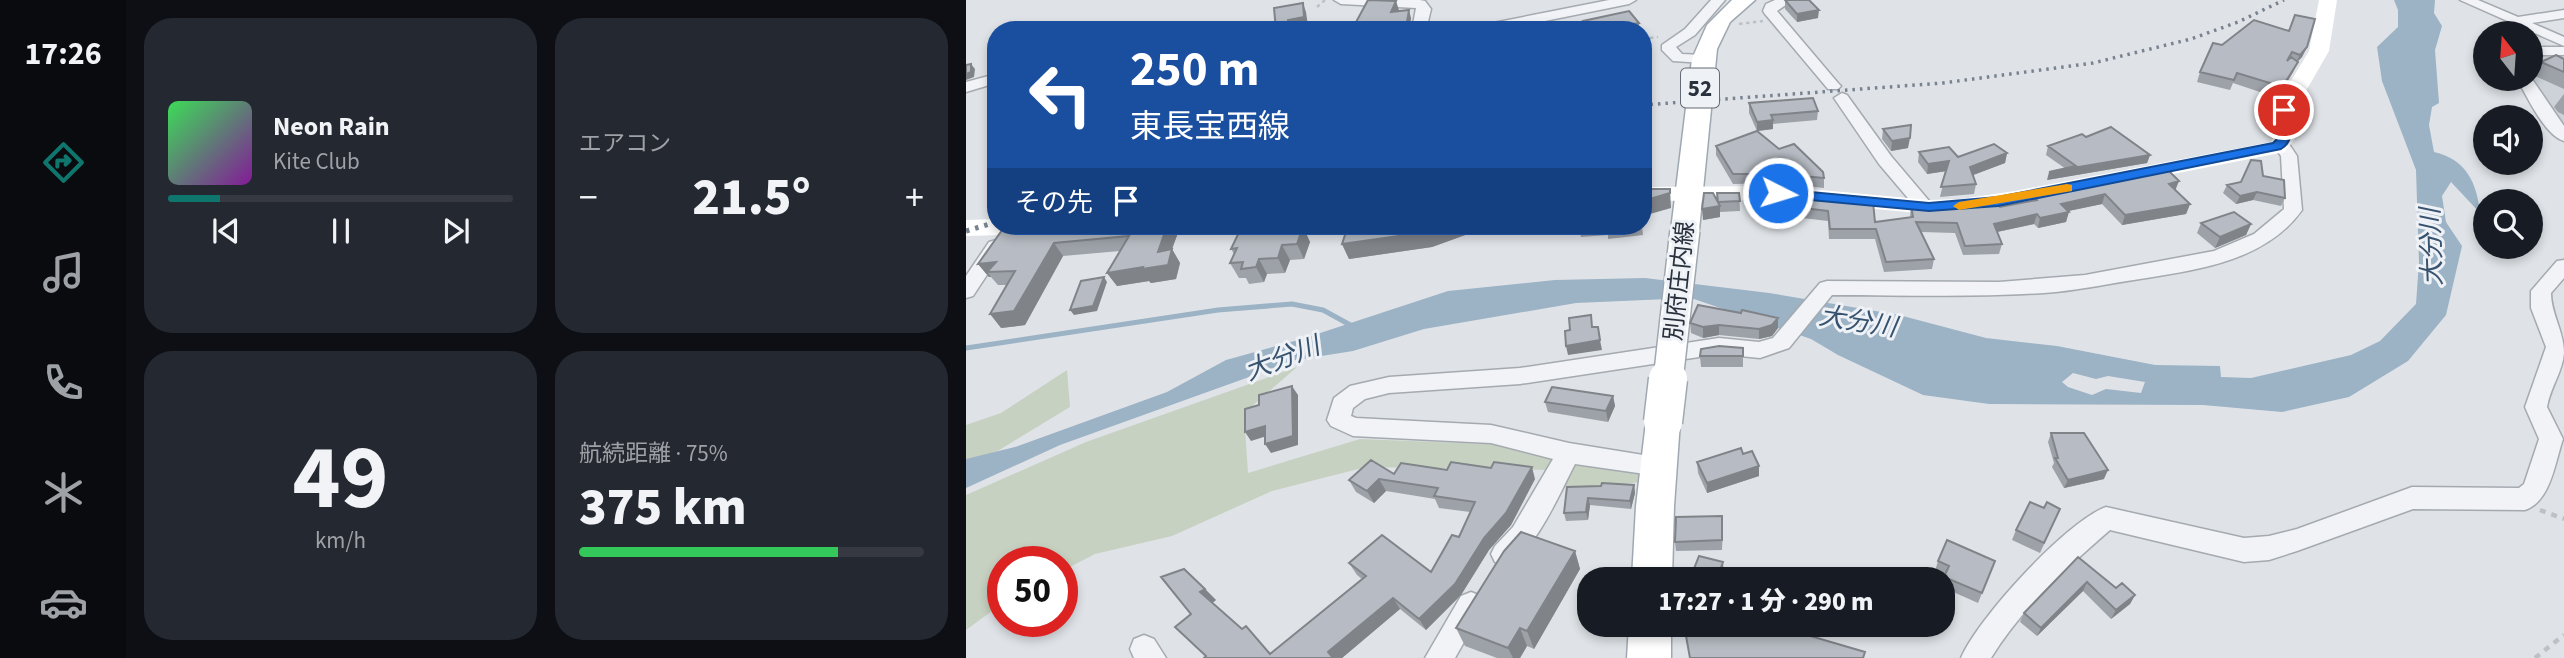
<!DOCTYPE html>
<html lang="ja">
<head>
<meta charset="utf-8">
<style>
  :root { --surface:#171b24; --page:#242831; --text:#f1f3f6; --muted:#9ea1a6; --line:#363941; --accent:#0f766e }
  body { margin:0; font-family:"Source Sans 3","Noto Sans JP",sans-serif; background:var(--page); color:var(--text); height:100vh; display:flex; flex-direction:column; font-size:26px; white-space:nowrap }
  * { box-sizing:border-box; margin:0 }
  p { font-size:23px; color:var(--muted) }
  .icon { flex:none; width:38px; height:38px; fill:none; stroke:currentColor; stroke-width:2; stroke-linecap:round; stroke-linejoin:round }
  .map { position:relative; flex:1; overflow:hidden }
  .drawer { display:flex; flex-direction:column; gap:18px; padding:18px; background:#0d0f14; width:840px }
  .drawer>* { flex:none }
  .guide { position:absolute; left:21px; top:21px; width:665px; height:214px; border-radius:28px; box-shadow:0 4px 10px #0003; background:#1a4fa0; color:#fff; overflow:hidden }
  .needle { width:46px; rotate:343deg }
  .fabs { position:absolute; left:1507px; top:21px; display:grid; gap:14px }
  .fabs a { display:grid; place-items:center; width:70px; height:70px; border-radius:50%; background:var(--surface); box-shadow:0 4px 10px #0003; font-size:35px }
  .speed { position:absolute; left:21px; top:546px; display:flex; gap:14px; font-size:35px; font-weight:700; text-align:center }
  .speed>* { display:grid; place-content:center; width:91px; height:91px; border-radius:50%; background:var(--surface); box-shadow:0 4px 10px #0003; line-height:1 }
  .speed .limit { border:10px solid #d22; background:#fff; color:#111 }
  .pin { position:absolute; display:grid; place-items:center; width:60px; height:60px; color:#fff; margin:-30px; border:4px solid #fff; border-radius:50%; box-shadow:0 2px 7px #0007 }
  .me { position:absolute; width:77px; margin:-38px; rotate:95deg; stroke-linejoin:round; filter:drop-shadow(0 0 5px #0008) }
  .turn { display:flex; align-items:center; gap:24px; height:147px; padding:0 28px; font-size:32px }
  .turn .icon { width:91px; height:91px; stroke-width:2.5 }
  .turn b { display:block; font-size:49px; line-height:60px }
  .then { display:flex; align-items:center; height:66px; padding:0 28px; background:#0003; gap:14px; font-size:26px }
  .big { font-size:52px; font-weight:800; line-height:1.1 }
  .drawer .tile { flex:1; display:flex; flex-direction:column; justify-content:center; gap:10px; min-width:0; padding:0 24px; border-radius:28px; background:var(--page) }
  .drawer .dial { align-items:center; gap:0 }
  .dial b { font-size:91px; line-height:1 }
  .song { display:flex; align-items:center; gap:21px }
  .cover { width:84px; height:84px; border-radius:10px; background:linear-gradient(135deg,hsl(130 70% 55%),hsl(290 70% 35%)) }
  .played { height:7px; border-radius:4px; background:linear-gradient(90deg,var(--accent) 15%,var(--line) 15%) }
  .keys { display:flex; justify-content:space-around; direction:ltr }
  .heat { display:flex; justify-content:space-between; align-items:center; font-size:38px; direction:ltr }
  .charge { height:10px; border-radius:5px; background:linear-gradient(90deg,#34c759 75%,var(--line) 0) }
  .drawer .tiles { flex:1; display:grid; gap:18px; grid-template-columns:repeat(2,1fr) }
  .trip { position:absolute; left:611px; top:567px; width:378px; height:70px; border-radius:28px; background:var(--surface); box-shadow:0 4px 10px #0003; font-weight:800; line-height:70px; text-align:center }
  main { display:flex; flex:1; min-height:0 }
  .tabs { display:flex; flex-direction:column; width:126px; justify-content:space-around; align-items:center; background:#090b0e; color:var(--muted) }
  .tabs .icon { width:49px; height:49px }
  .tabs .current { color:var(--accent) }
  .tabs b { font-size:32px; color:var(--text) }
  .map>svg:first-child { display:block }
  .built { fill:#cdd2d9 }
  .green { fill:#c6d1c1 }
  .water { fill:#9cb2c5; fill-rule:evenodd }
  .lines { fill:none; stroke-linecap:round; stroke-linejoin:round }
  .stream { stroke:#9cb2c5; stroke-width:5 }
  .minor-casing { stroke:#a5aab1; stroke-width:3 }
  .primary-casing { stroke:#9fa8b2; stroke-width:3 }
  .path-far1 { stroke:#bdc1c6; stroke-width:2.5; stroke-dasharray:3.5 3.5; stroke-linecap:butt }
  .path { stroke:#bdc1c6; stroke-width:4.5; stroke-dasharray:6 6; stroke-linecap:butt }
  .minor { fill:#f1f3f6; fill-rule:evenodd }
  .secondary { fill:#fff; fill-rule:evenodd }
  .primary { fill:#fff; fill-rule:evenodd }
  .rail-far1 { stroke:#798390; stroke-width:3.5; stroke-dasharray:2.5 5; stroke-linecap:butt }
  .rail { stroke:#798390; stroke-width:5; stroke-dasharray:3.5 6; stroke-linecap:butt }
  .primary-bridge-far1-casing { stroke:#9fa8b2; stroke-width:32; stroke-linecap:butt }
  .primary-bridge-casing { stroke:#9fa8b2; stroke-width:41; stroke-linecap:butt }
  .primary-bridge-far1 { stroke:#fff; stroke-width:29 }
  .primary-bridge { stroke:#fff; stroke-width:38 }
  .wall { fill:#9da2a9 }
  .shaded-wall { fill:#808489 }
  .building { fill:#b7bcc4; stroke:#808489; stroke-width:2 }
  .route { fill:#1a73e8; stroke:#114b97; stroke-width:2 }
  .slow { fill:#f59e0b }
  .labels { text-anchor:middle; stroke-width:6; stroke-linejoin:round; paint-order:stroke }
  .shield { fill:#eef1f5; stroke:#646b74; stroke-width:2 }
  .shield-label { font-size:23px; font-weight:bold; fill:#29313d }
  .street-label { font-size:24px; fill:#29313d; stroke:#eef1f5 }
  .water-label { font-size:26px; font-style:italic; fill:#36526e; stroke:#eef1f5 }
</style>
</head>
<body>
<main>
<nav class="tabs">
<b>17:26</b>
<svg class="icon current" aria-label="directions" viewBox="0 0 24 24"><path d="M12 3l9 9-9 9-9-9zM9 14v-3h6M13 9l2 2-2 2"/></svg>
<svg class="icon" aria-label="music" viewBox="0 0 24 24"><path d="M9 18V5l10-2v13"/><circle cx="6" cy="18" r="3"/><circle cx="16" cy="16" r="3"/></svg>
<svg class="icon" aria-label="phone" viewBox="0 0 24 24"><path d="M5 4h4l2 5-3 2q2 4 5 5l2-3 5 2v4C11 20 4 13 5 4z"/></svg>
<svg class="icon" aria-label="climate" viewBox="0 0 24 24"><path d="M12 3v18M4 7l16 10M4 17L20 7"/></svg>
<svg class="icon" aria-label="car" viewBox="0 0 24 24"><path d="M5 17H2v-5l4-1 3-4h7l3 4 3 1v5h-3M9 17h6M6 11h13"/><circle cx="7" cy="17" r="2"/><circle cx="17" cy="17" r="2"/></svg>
</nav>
<section class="drawer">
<div class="tiles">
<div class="tile">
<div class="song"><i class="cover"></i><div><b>Neon Rain</b><p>Kite Club</p></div></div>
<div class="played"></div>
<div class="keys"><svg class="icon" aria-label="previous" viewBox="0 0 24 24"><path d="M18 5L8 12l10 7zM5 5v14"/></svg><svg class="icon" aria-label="pause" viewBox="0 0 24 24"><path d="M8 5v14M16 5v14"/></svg><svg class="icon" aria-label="next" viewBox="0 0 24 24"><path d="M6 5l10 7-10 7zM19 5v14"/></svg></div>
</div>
<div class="tile"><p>エアコン</p>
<div class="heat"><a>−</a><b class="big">21.5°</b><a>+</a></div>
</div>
<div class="tile dial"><b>49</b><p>km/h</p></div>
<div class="tile"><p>航続距離 · 75%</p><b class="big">375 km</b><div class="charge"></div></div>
</div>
</section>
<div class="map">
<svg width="1598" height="658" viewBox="0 0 1598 658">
  <rect width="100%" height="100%" fill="#dfe3e7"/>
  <path class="built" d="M1590,56L1598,57V129L1565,75L1564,57Z"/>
  <path class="green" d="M331,367L278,413L282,473L394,439L596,447L677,468V482L601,489L582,470L400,467L306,491L206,536L129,554L96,571V562H37V603L0,630V495L120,442Z
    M101,370L104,407L30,452L0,460V425L35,413Z"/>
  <path class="water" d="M1428,0H1469L1468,13L1476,26L1469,50L1473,103L1466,107L1463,125L1468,152C1500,159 1511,183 1514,213L1485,182L1476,196L1480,222L1496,246L1480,315L1442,361L1383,397L1316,412L1237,405L1023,404L957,395L872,355L845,339L725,298L610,303L458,329L387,351L330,360L94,445L0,488V459L49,447L201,392L260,360L339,338L482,291L589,280L679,278L803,293L933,315L1020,338L1091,346L1189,365L1254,366L1255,377L1285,378L1385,355L1414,341L1450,304L1453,262L1450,170L1416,81L1411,47L1432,27V10ZM1107,373L1130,379L1142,376L1179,382L1175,393L1140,389L1126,395L1102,387L1096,382Z"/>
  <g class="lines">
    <path class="stream" d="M0,348L252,310L326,304L357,310L388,327"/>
    <defs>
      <path id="minor" d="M368,0H454L459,1L465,9L460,30H446L450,8L375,4Z
        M643,0H670L663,4L534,30H505L512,26Z
        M745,0H759L729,35L710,47L716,54L737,55L744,59L737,63L707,61L696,50V45L719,29Z
        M809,0H827L811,11L872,83L875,86L872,89H862L799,14L797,11L800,4Z
        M1494,0H1512L1552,17L1598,10V18L1566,23L1598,37V46Z
        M1564,47H1598V55H1564Z
        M30,74V83L0,92V82Z
        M1564,76L1598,126V141C1579,136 1561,96 1551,79H1564Z
        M876,93L881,95L925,156L964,202L967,206L964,210H952L913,164L868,98Z
        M1315,140L1321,141L1331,156L1336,210C1300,261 1231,270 1174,279C1146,283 1118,289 1090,292C1016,298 941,295 866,295L823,348L794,358L753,354L554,384L423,393L399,399L387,408L385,416L390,418L525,425L603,443L702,459L705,466L702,473L693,476L609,464C594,492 569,554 538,566L529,562L525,554L529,546L547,527L587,459L525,443L387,436L365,426L361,420L368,398L384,386L423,377L554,368L753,338L793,342L807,338L854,283L861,281L1033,282L1119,275L1248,251L1288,234L1318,209L1315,156L1307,145Z
        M30,240L37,242L40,246L7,296L0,298V276L23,242Z
        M1598,260V278L1585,293C1585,314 1598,331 1598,353C1597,371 1584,388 1581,407L1597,439C1589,462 1585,501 1559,510L1447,509L1331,551L1303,560L1278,562L1144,530C1100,568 1056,608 1025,658H995C1011,619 1101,521 1140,507L1278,538L1303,536L1331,529L1446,487L1553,488L1558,484L1573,439L1559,407L1580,347L1565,308V291L1591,261Z
        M505,592L515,596L519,605L489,658H459L495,596Z
        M178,635L188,639L200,658H168L164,649L168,639Z"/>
      <path id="primary" d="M766,0H789L764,22L751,49L733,230L729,236L719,239L709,236L705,230L726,59L741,25Z
        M697,408L709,412L714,422L708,506L706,579H666L670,506L680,422L685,412Z
        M663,625H705V658H661Z"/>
    </defs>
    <use href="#minor" class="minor-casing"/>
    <use href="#primary" class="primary-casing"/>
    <path class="path-far1" d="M351,7L359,0
      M773,24L797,21
      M677,39L692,37"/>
    <path class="path" d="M1574,510L1598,519
      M1569,658L1598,635"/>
    <use href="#minor" class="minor"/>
    <path class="secondary" d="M1353,0H1371L1363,51L1329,110L1330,137L1319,152L1049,205L994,213L963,214L812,200L677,201V187L812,186L963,200L994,199L1049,191L1305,142L1308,137L1307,110L1343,51Z
      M30,219V226H79L76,231L67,234L0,236V220Z"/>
    <use href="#primary" class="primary"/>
    <path class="rail-far1" d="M677,105L977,83L1127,63L1225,39L1272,22L1318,0"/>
    <path class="rail" d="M0,231L30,222"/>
    <defs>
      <path id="primary-bridge-far1" d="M702,381L719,230"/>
      <path id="primary-bridge" d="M697,422L702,379"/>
    </defs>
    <use href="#primary-bridge-far1" class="primary-bridge-far1-casing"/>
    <use href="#primary-bridge" class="primary-bridge-casing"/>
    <use href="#primary-bridge-far1" class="primary-bridge-far1"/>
    <use href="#primary-bridge" class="primary-bridge"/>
  </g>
  <path class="wall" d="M819,0L852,18L831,22L819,9Z
    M1256,45L1341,47L1336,57L1331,62L1327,72L1307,105L1292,102L1297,93L1267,83L1264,90L1231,82L1234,72Z
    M1598,59V89L1567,75L1575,62Z
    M1598,94V115L1592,112L1588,107Z
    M783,103L852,111L851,120L807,124V129L792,131L813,149L858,178V188L812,183L767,184L750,155V146L791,131L783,113Z
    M917,129L942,148L925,151L916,139Z
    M1120,137L1184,155L1181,163L1081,180L1100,169L1080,155L1082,146Z
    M953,152L992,157L1041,153L1039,163L1007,175L1010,184L1008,194L974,197L980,171L961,174L952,162Z
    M1297,176L1319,198L1315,206L1287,200L1270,204L1257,193L1261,185Z
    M1209,190L1224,204L1220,214L1156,225L1136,204L1102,211L1100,222L1072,228L1068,224L1031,232L1036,244L1033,254L997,255L989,233L955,232L968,259L966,269L918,272L909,239H863L862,221L819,216V206H810L811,193L909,222L944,217L945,205L1034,207L1065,201L1067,195Z
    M773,193L774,211L754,212V217L737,220L752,202Z
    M1235,223L1285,224L1280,235L1249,248L1231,233Z
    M39,226L213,230L206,249L214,263L210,279L185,283L183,281L151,286L141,273L154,251L97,256L59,325L35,328L41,285H32L25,277H23L12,264Z
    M276,226H337V227L344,242L338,259L324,260L319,273L301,274L298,282L283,284L280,278H273L264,263L268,254L265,249Z
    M376,226H524L466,247L383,259L376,244L379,234Z
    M613,226H676L677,235L642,239V235L615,237Z
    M775,313L812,318V328L806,336L793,339L753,335L737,338L725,333L724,323Z
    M777,348V367H735L734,356Z
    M647,396L649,406L642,422L582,412L579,402Z
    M1085,433L1138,479L1098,488L1086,467L1088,463L1082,442Z
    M777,454L793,466V476L741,493L732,473L731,462Z
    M481,470L569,479L545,525L523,550L495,595L460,630L434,609L376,658H238L240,656L225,614L239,589L250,600L246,603L304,654L396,579L391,575L383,563L465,572L493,537L504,512L473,508L469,499L420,491L408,503L390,492L383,480L428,474Z
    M668,485L669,493L665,509L624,505L622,520L600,521L598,513L601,487Z
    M1078,508L1094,509L1074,553L1046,540L1050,530Z
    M757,526L756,550L710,551L709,542Z
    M609,551L614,569L568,649L561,646L554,658H531L499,646L490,628Z
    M1112,557L1150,588L1169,595L1164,604L1145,619L1117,591L1071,636L1054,622L1058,613Z
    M972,561H1029L1012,603L976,587L979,575L969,571Z"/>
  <path class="shaded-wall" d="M430,1L433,10L428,20L425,12Z
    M337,3L340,12L342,26L326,30H320L322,20Z
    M443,10L445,18L444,30H430L431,24Z
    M853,10L852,18L831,22V14Z
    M673,23V30H650L667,24Z
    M1341,47L1336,57L1331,62L1327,72L1307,105L1334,55Z
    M5,64L9,69L8,77L0,80V74Z
    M807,120V129L791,131V122Z
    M944,138L942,148L925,151L926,141Z
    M1041,153L1039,163L1002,177L1004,167Z
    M1184,155L1181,163L1081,180L1083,172Z
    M983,161L981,171L961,174L962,164Z
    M1213,181L1209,191L1203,184Z
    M704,189L705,208L677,216V201Z
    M1291,192L1287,200L1270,204L1274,196Z
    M1139,194L1136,204L1093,213L1095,204Z
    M1224,204L1220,214L1156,225L1159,215Z
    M754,206V217L737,220L736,209Z
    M1103,212L1100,222L1072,228L1074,218Z
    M1071,214L1068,224L1026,233L1028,224Z
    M1285,224L1280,235L1249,248L1254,237Z
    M199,226H210L213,230L200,265L192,252Z
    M324,226H337L331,243L323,228Z
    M479,226H524L466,247L383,259L376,244Z
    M337,227L344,242L338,259L331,244Z
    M88,243L97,256L59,325L35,328L24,314Z
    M316,245L324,260L319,273L312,258Z
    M206,249L214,263L210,279L185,283L183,281L151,286L141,273Z
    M293,259L301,274L298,282L290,267Z
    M30,262L21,272L25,277H23L12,264Z
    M138,277L141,282L131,311L108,315L104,310Z
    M812,318V328L806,336L793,339V329Z
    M753,325V335L737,338V327Z
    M634,340L636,350L602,355L600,346Z
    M326,386L332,395V445L305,453L299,444Z
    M647,396L649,406L642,422L640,411Z
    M299,426L304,435L285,441L279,432Z
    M793,466V476L741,493V483Z
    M566,467L569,479L545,525L523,550L495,595L460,630L453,619L518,538Z
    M1142,470L1138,479L1098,488L1102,480Z
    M413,479L420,491L408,503L401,491Z
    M668,485L669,493L665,509L664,501Z
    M622,498L624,505L622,520L620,512Z
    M609,551L614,569L568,649L561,631Z
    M757,562L758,579H751Z
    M1121,582L1117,591L1071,636L1075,628Z
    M239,589L250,600L245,604L234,592Z
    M1169,595L1164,604L1145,619L1150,610Z
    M427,598L434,609L376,658H366L362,652Z
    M554,628L561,646L554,658H547L542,648Z"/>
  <path class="building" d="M402,0L430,1L425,12L443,10L441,22L431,24L430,30H381L384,24H389Z
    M819,0H843L853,10L831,14Z
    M337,3L338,17L322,20L320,30H310L308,8Z
    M663,11L673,23L667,24L669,26L650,30H623L617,21Z
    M1329,15L1349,19L1341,47L1334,55L1326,52L1321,61L1325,57L1332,62L1312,94L1297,92L1304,83L1271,73L1268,80L1234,72L1247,43L1256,45L1288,20L1323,31Z
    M1590,55L1598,59V72L1575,62Z
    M5,64V72L0,74V65Z
    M847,98L852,111L805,115L807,120L791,122L783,103Z
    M945,125L944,138L926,141L917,129Z
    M1145,127L1184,155L1083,172L1110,166L1082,146L1116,134L1120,137Z
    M791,131L813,149L828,144L857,172L858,178L812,174H767L750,146Z
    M1028,144L1041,153L1004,167L1010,184L975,187L983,161L962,164L953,152L983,147L992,157Z
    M1285,160L1295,161L1297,176L1318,180L1319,198L1291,192L1274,196L1261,185L1275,182Z
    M1201,169L1213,181L1203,184L1224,204L1159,215L1139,194L1095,204L1103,212L1074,218L1071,214L1028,224L1036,244L999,246L991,223L950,222L968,259L920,262L910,229H864L862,211L819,206L821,196H810L811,193L907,202L909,222L947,217L945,205L996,206L1029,201L1034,207L1071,200L1067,195Z
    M677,189H704V193L677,201Z
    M738,193H747L754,206L736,209Z
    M751,193H773L774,201L752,202Z
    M1268,212L1285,224L1254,237L1235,223Z
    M39,226H201L192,252L206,249L202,265L176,269L177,267L141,273L163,236L88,243L48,311L24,314L49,271L21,272L30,262L12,264Z
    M276,226H324L323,228L337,227L331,244L316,245L312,258L293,259L290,267L275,269L277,262L264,263L271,248L265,249Z
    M382,226H479L461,232L376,244Z
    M138,277L127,306L104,310L115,281Z
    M732,305L775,313L776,310L812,318L806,325L793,329L753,325L737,327L724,323Z
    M625,315L626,327H632L634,340L600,346L599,331L604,330L603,318Z
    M753,346L777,348V356H734L735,349Z
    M326,386L327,436L299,444V426L279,432V409L293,405V395Z
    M586,387L647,396L640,411L579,402Z
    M1085,433H1118L1142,470L1102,480L1089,458H1092Z
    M775,448L777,454L786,451L793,466L741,483L731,462Z
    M405,460L428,474L435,463L481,470L485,462L525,468L528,462L566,467L540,513L518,538L489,584L453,619L427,598L362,652L367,658H238L240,656L209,627L225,614L195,577L218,569L239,589L234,592L276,629L280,626L304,654L400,576L383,563L416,535L465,572L486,535L493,537L509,502L468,496L472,488L413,479L401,491L383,480Z
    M636,483L668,485L664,501L622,498L620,512L598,513L601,487L635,486Z
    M1064,502L1078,508L1081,502L1094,509L1078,543L1050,530Z
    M756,516V540L709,542L710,517Z
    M555,532L609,551L561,631L554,628L542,648L490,628L538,551Z
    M981,540L1029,561L1016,593L978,577L983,566L972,561Z
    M733,556L757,562L751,579H724Z
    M1112,557L1150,588L1156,583L1169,595L1150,610L1121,582L1075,628L1058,613Z
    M718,625H807L899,652L897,658H724Z"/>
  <path class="route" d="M1318,106L1324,110C1325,124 1329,141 1315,149L1032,206L963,211L812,197L805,193L812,189L963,203L1032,197L1307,143L1313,137L1312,110Z"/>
  <path class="slow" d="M1101,184L1106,185V191L993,210L987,206L993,202Z"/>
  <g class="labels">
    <rect class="shield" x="715" y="68.5" width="38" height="39" rx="5"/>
    <g class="shield-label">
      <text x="734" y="96">52</text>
    </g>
    <g class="street-label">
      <text transform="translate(713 281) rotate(-84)" y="8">別府庄内線</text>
    </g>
    <g class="water-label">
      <text transform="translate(1465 247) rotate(-92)" y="9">大分川</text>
      <text transform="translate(892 321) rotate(9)" y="9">大分川</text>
      <text transform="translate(316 358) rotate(-21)" y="9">大分川</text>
    </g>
  </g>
</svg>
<div class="fabs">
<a><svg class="needle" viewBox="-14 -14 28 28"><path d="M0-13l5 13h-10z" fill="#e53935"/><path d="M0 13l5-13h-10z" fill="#9ea1a6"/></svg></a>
<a><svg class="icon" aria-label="sound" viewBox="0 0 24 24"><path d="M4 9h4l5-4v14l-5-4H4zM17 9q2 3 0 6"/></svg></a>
<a><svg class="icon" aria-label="search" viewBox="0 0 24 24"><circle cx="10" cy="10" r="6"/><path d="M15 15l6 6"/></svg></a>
</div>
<div class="speed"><div class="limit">50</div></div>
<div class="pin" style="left:1318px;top:110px;background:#d93025"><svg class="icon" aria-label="arrive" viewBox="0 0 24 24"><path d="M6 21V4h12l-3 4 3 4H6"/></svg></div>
<svg class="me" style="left:812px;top:193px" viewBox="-20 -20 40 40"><circle r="17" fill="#1a73e8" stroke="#fff" stroke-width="3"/><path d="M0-11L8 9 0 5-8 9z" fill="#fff"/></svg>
<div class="trip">17:27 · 1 分 · 290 m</div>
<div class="guide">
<div class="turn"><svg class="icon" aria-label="left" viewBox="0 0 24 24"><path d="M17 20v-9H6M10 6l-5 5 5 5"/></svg><div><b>250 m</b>東長宝西線</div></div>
<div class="then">その先<svg class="icon" aria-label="arrive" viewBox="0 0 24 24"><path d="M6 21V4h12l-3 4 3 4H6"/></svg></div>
</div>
</div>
</main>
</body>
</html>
